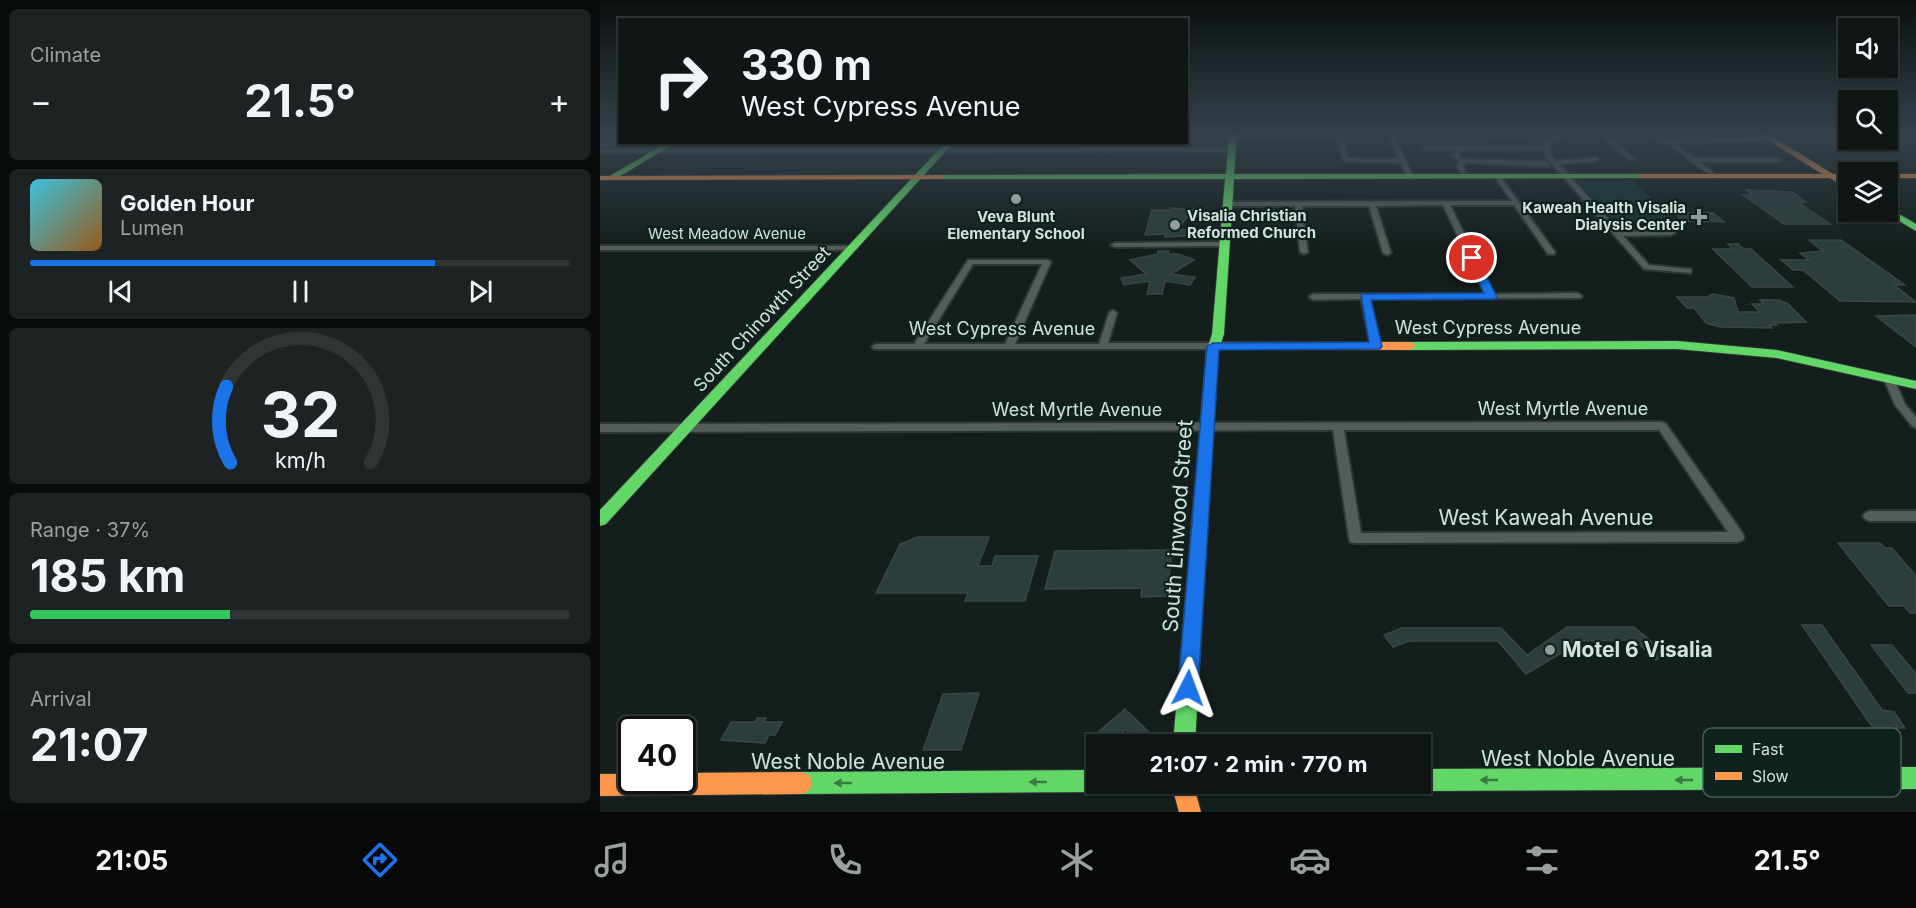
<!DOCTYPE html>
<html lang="en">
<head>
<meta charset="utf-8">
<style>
  :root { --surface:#0f1615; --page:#1d2322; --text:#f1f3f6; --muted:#9b9fa0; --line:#2f3534; --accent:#1a73e8 }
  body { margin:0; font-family:Inter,sans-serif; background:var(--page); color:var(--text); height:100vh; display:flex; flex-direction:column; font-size:22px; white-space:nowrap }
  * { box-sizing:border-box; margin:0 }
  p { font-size:20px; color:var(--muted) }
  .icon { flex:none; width:33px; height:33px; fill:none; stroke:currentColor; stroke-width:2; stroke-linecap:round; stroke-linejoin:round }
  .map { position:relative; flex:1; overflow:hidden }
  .panel { display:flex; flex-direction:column; gap:9px; padding:9px; background:#080c0c; width:600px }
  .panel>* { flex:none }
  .guide { position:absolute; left:18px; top:18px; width:570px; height:126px; border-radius:0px; box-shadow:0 2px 4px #0004,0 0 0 2px var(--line); background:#0f1615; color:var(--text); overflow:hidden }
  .buttons { position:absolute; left:1238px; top:18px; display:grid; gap:12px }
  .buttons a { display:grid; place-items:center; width:60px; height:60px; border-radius:0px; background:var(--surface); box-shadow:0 2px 4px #0004,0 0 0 2px var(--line); font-size:30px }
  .speed { position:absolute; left:18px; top:716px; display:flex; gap:12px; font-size:30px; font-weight:700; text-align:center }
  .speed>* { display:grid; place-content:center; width:78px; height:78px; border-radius:50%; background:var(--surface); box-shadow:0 2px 4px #0004,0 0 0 2px var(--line); line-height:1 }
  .speed .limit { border:3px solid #111; border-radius:9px; background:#fff; color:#111 }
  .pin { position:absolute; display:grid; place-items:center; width:51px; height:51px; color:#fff; margin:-26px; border:3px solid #fff; border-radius:50%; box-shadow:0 2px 6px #0007 }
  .me { position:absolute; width:66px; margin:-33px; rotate:3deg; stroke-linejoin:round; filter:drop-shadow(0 0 4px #0008) }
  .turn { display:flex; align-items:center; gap:21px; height:126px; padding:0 24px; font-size:27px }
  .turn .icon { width:78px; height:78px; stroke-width:2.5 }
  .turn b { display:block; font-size:42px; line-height:51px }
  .big { font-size:45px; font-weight:700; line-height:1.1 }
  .panel .card { flex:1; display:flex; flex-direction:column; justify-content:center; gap:9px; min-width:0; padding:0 21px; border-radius:9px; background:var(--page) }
  .panel .dial { align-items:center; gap:0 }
  .dial svg { height:156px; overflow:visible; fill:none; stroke:var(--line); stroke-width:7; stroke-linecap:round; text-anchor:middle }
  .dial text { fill:var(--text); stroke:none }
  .song { display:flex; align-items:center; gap:18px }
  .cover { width:72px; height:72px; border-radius:9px; background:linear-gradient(135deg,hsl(190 70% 55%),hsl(30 70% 35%)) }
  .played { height:6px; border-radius:3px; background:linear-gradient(90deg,var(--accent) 75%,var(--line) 75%) }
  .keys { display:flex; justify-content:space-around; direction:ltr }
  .heat { display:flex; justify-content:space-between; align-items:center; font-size:33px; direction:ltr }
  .charge { height:9px; border-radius:4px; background:linear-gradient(90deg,#34c759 37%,var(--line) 0) }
  .trip { position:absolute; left:486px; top:734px; width:345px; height:60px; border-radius:0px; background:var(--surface); box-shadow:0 2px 4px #0004,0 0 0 2px var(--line); font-weight:700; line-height:60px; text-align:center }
  .menu { display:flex; height:96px; justify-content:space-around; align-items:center; background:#060908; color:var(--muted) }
  .menu .icon { width:42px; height:42px }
  .menu .on { color:var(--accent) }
  .menu b { font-size:27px; color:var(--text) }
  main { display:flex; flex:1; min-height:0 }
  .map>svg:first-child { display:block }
  .green { fill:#13342e }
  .building { fill:#2b3e3b; stroke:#3c4543; stroke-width:1.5 }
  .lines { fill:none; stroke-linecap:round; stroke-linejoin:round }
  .street-casing { stroke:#2f3735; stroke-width:4 }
  .fast-casing { stroke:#2f3735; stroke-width:2 }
  .slow-casing { stroke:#2f3735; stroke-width:2 }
  .street { fill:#555d5b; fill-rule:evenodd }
  .fast { fill:#63d668; fill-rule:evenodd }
  .slow { fill:#ff974d; fill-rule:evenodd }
  .oneway { fill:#397c43 }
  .route { fill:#1a73e8; stroke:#114b97; stroke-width:1.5 }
  .poi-dot { fill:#919d9a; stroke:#0f231e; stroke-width:2 }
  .labels { text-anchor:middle; stroke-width:4.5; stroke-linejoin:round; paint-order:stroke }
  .far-poi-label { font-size:15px; font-weight:bold; fill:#d5e1de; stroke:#0f231e; text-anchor:end }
  .far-street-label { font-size:15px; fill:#d5e1de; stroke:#0f231e }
  .street-label { font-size:18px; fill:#d5e1de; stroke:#0f231e }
  .near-street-label { font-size:21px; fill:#d5e1de; stroke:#0f231e }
  .near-poi-label { font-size:21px; font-weight:bold; fill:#d5e1de; stroke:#0f231e; text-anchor:start }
  .key { fill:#0f231e; stroke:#4a5c58; stroke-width:1.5 }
  .key-label { font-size:16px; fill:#d5e1de }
</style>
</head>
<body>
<main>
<section class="panel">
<div class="card"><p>Climate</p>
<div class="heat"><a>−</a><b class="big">21.5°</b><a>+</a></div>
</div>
<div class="card">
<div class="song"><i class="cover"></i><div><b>Golden Hour</b><p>Lumen</p></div></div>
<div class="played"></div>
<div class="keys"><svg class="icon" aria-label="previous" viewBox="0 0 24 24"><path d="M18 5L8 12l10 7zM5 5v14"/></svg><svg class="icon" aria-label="pause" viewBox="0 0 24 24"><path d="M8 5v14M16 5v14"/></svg><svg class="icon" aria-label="next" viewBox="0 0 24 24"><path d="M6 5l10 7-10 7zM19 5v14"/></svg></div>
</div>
<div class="card dial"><svg viewBox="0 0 100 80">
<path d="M14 69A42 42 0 1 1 86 69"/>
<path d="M14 69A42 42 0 0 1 12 30" stroke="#1a73e8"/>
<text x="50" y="56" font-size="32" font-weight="700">32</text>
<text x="50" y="72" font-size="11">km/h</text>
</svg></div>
<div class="card"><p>Range · 37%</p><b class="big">185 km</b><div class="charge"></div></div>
<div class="card"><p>Arrival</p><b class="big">21:07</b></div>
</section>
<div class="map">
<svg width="1316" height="812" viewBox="0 0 1316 812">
  <rect width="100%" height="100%" fill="#141e1c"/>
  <path class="green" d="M977,180H1032L1074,220H1013Z"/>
  <path class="building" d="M1146,190L1192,192L1206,202H1198L1230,224H1184L1143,195H1152Z
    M571,208L604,210L600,215L586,218L579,229L603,232V235L565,237V234L545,235L552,210H570Z
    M1074,213H1113L1124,222L1083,221Z
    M1209,240H1241L1305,285H1294L1316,302L1240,301L1203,270H1193L1181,260H1209L1200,253L1223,251Z
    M1128,244H1138L1144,249H1151L1193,287H1152L1113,249H1133Z
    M558,251H569L568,254H578L594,260L571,274L595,277L590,285L565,281L562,294H547L550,281L524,285L521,278L546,274L530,260L558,254Z
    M1113,294L1134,298L1138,312H1160L1152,304H1164L1160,300H1179L1188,304L1206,322L1174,323L1177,325H1169L1172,328L1120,327L1106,323L1094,308H1087L1077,297H1107Z
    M1316,315V347L1276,316Z
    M318,537H389L378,566H392L395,556H438L425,601H365L368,593H276L300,544Z
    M1238,543H1280L1285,548H1292L1316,576V613H1310L1304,606H1289Z
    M572,550L567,596L541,597L542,588L445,589L455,551Z
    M1202,625H1222L1282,710L1294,712L1305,728H1273Z
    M967,627H1034L1065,653L1056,660L1034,640L981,641L926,674L898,641H809L793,647L784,635L802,628H901L927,655Z
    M1271,645H1292L1316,674V693H1308Z
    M379,693L361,750H323L343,694Z
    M525,709L555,738L548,744H537L526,729L509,744L499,731Z
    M157,718H166L164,722H182L175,735H169L165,743L121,740L131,722H155Z"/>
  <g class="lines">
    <defs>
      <path id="street" d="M630,134H742L748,158L799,159L788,134H794L813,177L808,178L801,163L744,161L736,136L632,137Z
        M886,134H932L929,136H889Z
        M958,134H965L950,144V155L956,161L996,157L999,159L996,161L959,164L1020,232L1074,231L1075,233L1071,235L1023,236L1049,265L1088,269H1091V273L1044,269L945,156L944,150H862L858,155L865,159L947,162L950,164L947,166L866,163L863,166L866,172L863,174L861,173L857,166L860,161L851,155L856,150H826L823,148L826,146H944L945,142Z
        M997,134H1004L1035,159L1030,160Z
        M1043,134H1051L1066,140L1172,137L1175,139L1174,140L1074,143L1094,158H1177L1180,160L1177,162H1099L1116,175L1117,176L1114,178L1070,145Z
        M20,136V140L0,149V145Z
        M0,149L625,148L628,150L625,152L0,153Z
        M898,175L900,176L955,252L954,254H948L914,205H850L894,294L978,293L982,296L981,298L770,299L781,346L776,349L771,346L761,299L713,300L709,297L713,294H885L843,205L776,206L791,253L787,255L783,253L769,206H702L708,252L704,254L700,252L695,206H628L625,204L628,202L912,201L895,177Z
        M617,242H620V246L515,247L511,245L515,243Z
        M0,246H253L257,248L253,250H0Z
        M368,260H447L451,262L415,344H499L509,313L513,310L517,313L508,343H613L618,346L613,349H274L272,347L274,345L277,344H314ZM373,264H442L405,344H324Z
        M1289,376L1294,379L1305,404L1316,417V428L1312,426L1295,405L1284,379Z
        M1062,422L1066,424L1143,534L1144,537L1143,540L1138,542L755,543L750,542L749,538L733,430L0,432V424ZM744,430H1059L1128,532L761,533Z
        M1269,511H1316V521H1269L1265,519L1263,516L1265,513Z"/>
      <path id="fast" d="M629,134H637L634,174H1041L1045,176L1041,178L634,179L624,334L618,353L595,744H573L606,353L612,334L625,179H340L336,177L340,175L626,174Z
        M68,142H77L15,179L8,177Z
        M346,142H354L6,524L0,526V510Z
        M1287,207L1316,224V231L1284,212H1287Z
        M1077,341L1177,350L1316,381V389L1177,358L1077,349L810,350L804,346L810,342Z
        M1316,767V789L820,791L812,788L810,783H820V769Z
        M496,770V783H506L504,789L496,792L201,794L193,791L190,783L193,775L201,772Z"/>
      <path id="slow" d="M1159,134H1168L1233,174H1248V178H1241L1248,182V189L1230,178H1041L1037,176L1041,174H1222Z
        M1287,174H1316V178H1287Z
        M343,175V179H340L0,180V176Z
        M613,342H810L816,346L810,350L609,349L607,346L609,343Z
        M201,772L209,775L212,783L209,791L201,794L0,796V774H32V780H82V773Z
        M571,783H593L601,812H579Z"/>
    </defs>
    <use href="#street" class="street-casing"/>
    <use href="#fast" class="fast-casing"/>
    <use href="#slow" class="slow-casing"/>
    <use href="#street" class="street"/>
    <use href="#fast" class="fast"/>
    <use href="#slow" class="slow"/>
  </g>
  <defs><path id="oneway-solid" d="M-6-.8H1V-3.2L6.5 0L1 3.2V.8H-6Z" transform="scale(1.5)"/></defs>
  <g class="oneway">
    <use href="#oneway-solid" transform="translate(889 780) rotate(-180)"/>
    <use href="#oneway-solid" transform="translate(1084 780) rotate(180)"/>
    <use href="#oneway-solid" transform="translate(438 782) rotate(180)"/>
    <use href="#oneway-solid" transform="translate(243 783) rotate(180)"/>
  </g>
  <linearGradient id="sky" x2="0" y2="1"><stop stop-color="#0b100f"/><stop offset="0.54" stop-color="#34414b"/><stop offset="1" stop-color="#34414b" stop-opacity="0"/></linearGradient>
  <rect width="1316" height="248" fill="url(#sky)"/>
  <path class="route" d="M872,255L877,258L897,297L895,299L771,300L782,346L780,349L619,350L598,688L595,694L588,697L581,694L578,688L607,346L613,343L769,342L761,294L884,293L867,258Z"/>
  <g class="poi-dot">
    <circle cx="416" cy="199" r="6"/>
    <path d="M1096 208h6v6h6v6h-6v6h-6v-6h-6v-6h6z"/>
    <circle cx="575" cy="225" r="6"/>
    <circle cx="950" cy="650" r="6"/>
  </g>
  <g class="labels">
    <g class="far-poi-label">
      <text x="1086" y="213">Kaweah Health Visalia<tspan x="1086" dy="17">Dialysis Center</tspan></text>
      <text x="587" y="221" text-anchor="start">Visalia Christian<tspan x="587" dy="17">Reformed Church</tspan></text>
      <text x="416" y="222" text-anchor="middle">Veva Blunt<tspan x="416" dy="17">Elementary School</tspan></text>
    </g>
    <g class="far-street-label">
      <text x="127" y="239">West Meadow Avenue</text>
    </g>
    <g class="street-label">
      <text transform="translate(162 319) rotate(-47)" y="6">South Chinowth Street</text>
      <text x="888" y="334">West Cypress Avenue</text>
      <text x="402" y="335">West Cypress Avenue</text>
      <text x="963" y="415">West Myrtle Avenue</text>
      <text x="477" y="416">West Myrtle Avenue</text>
    </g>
    <g class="near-street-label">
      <text x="946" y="525">West Kaweah Avenue</text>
      <text transform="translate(578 526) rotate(-86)" y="7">South Linwood Street</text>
      <text x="978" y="766">West Noble Avenue</text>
      <text x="248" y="769">West Noble Avenue</text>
    </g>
    <g class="near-poi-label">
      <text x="962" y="657">Motel 6 Visalia</text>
    </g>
  </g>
  <rect x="1103" y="728" width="198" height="69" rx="9" class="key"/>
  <rect x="1115" y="745" width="27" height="8" fill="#63d668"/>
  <rect x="1115" y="772" width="27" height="8" fill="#ff974d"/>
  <g class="key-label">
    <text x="1152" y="755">Fast</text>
    <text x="1152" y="782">Slow</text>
  </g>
</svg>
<div class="buttons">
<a><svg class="icon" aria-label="sound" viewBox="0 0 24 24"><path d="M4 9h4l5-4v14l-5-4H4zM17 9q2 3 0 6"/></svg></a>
<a><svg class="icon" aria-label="search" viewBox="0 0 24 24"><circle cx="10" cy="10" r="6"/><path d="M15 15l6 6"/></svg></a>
<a><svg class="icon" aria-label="layers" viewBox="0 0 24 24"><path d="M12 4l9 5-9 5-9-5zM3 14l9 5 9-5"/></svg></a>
</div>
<div class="speed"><div class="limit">40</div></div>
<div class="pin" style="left:872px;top:258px;background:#d93025"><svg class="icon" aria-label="arrive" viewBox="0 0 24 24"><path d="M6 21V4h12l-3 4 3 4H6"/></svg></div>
<svg class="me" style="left:588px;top:688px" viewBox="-20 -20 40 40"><path d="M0-17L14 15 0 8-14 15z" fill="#1a73e8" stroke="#fff" stroke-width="4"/></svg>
<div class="trip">21:07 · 2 min · 770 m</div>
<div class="guide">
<div class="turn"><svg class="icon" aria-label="right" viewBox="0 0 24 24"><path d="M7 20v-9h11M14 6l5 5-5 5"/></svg><div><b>330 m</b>West Cypress Avenue</div></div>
</div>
</div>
</main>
<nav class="menu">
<b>21:05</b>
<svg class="icon on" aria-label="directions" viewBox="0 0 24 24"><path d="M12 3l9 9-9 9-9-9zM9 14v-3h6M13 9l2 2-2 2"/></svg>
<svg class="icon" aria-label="music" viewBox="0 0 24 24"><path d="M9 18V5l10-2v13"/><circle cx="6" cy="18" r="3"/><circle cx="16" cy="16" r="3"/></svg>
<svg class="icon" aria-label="phone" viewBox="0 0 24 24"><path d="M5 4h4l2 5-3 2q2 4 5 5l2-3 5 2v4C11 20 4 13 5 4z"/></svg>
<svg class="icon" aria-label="climate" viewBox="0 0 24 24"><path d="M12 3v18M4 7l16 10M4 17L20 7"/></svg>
<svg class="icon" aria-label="car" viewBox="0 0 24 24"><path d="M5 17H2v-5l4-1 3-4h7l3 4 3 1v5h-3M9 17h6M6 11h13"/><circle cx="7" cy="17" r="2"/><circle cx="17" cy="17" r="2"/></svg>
<svg class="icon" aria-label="filters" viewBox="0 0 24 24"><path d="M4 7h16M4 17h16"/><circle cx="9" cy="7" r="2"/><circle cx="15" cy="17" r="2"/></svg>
<b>21.5°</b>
</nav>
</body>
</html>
